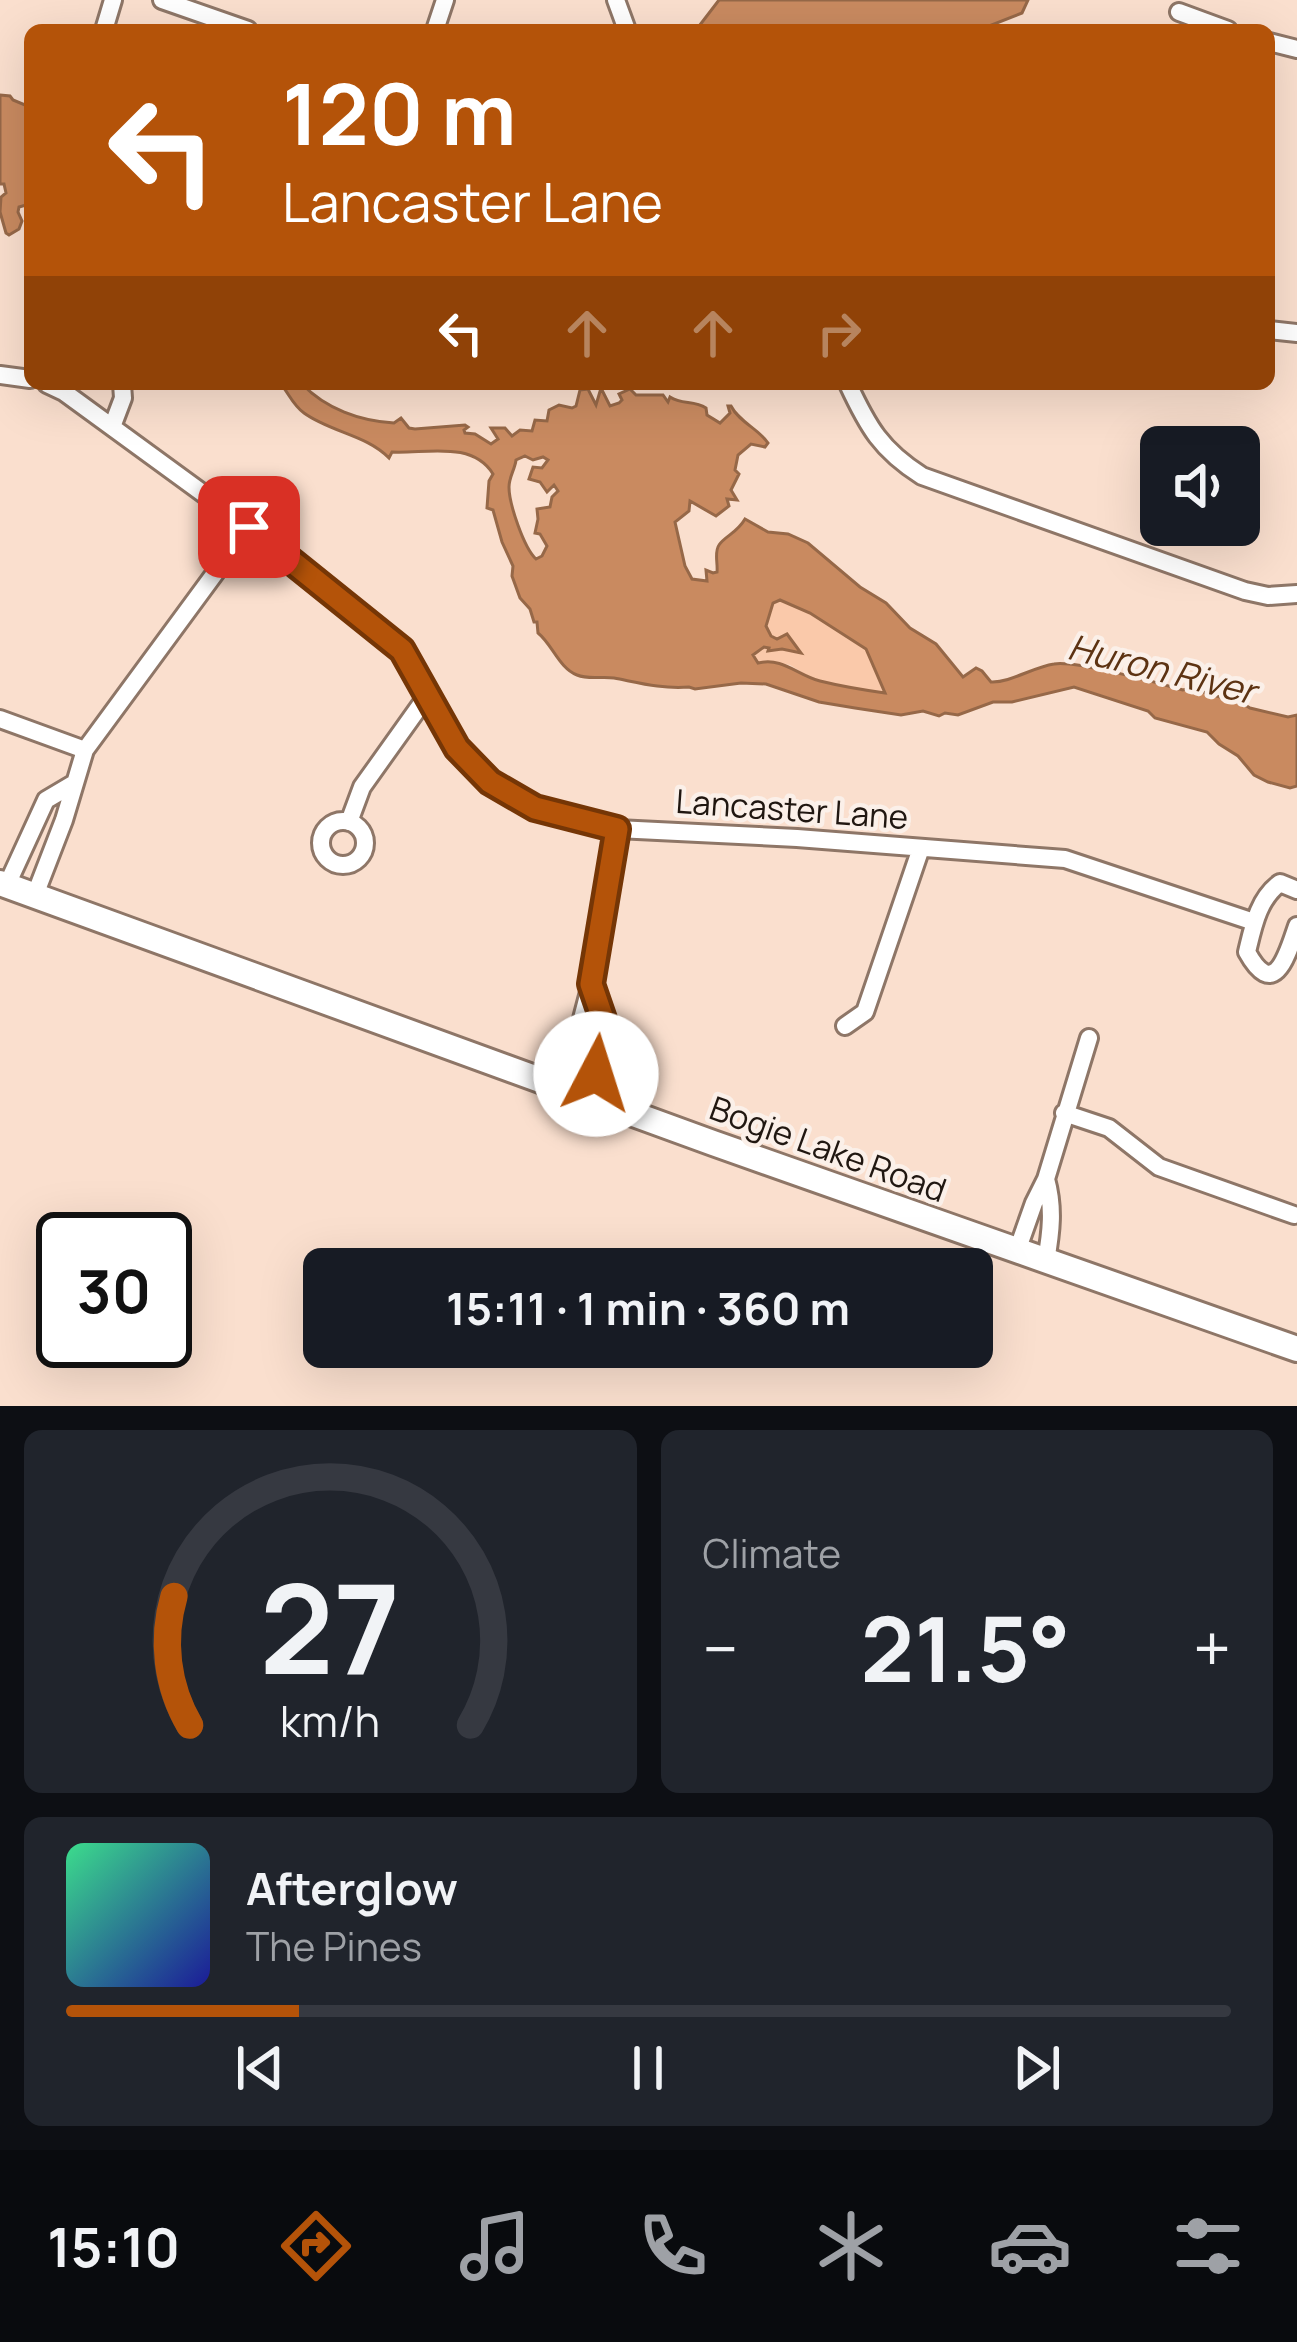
<!DOCTYPE html>
<html lang="en">
<head>
<meta charset="utf-8">
<style>
  :root { --surface:#171b24; --page:#20242c; --text:#f1f3f6; --muted:#9ea1a6; --line:#363941; --accent:#b45309 }
  body { margin:0; font-family:Manrope,sans-serif; background:var(--page); color:var(--text); height:100vh; display:flex; flex-direction:column; font-size:45px; white-space:nowrap }
  * { box-sizing:border-box; margin:0 }
  p { font-size:39px; color:var(--muted) }
  .icon { flex:none; width:66px; height:66px; fill:none; stroke:currentColor; stroke-width:2; stroke-linecap:round; stroke-linejoin:round }
  .map { position:relative; height:1406px; overflow:hidden }
  .side { display:flex; flex-direction:column; gap:24px; padding:24px; background:#0d0f14; flex:1 }
  .side>* { flex:none }
  .banner { position:absolute; left:24px; top:24px; width:1251px; height:366px; border-radius:18px; box-shadow:0 12px 48px #0002; background:#b45309; color:#fff; overflow:hidden }
  .controls { position:absolute; left:1140px; top:426px; display:grid; gap:24px }
  .controls a { display:grid; place-items:center; width:120px; height:120px; border-radius:18px; background:var(--surface); box-shadow:0 12px 48px #0002; font-size:60px }
  .speed { position:absolute; left:36px; top:1212px; display:flex; gap:24px; font-size:60px; font-weight:700; text-align:center }
  .speed>* { display:grid; place-content:center; width:156px; height:156px; border-radius:50%; background:var(--surface); box-shadow:0 12px 48px #0002; line-height:1 }
  .speed .limit { border:6px solid #111; border-radius:18px; background:#fff; color:#111 }
  .pin { position:absolute; display:grid; place-items:center; width:102px; height:102px; color:#fff; margin:-51px; border-radius:24px; box-shadow:0 6px 18px #0006 }
  .me { position:absolute; width:132px; margin:-66px; rotate:5deg; stroke-linejoin:round; filter:drop-shadow(0 0 9px #0008) }
  .turn { display:flex; align-items:center; gap:42px; height:252px; padding:0 60px; font-size:54px }
  .turn .icon { width:156px; height:156px; stroke-width:2.5 }
  .turn b { display:block; font-size:84px; line-height:102px }
  .lanes { display:flex; align-items:center; height:114px; padding:0 60px; background:#0003; justify-content:center; gap:60px; direction:ltr }
  .lanes .off { opacity:.35 }
  .big { font-size:90px; font-weight:700; line-height:1.1 }
  .side .card { flex:1; display:flex; flex-direction:column; justify-content:center; gap:18px; min-width:0; padding:0 42px; border-radius:18px; background:var(--page) }
  .side .dial { align-items:center; gap:0 }
  .dial svg { height:312px; overflow:visible; fill:none; stroke:var(--line); stroke-width:7; stroke-linecap:round; text-anchor:middle }
  .dial text { fill:var(--text); stroke:none }
  .song { display:flex; align-items:center; gap:36px }
  .cover { width:144px; height:144px; border-radius:18px; background:linear-gradient(135deg,hsl(150 70% 55%),hsl(240 70% 35%)) }
  .played { height:12px; border-radius:6px; background:linear-gradient(90deg,var(--accent) 20%,var(--line) 20%) }
  .keys { display:flex; justify-content:space-around; direction:ltr }
  .heat { display:flex; justify-content:space-between; align-items:center; font-size:66px; direction:ltr }
  .side .tiles { flex:1; display:grid; gap:24px; grid-template-columns:1fr 1fr }
  .card:last-child { grid-column:span 2 }
  .trip { position:absolute; left:303px; top:1248px; width:690px; height:120px; border-radius:18px; background:var(--surface); box-shadow:0 12px 48px #0002; font-weight:700; line-height:120px; text-align:center }
  .menu { display:flex; height:192px; justify-content:space-around; align-items:center; background:#090b0e; color:var(--muted) }
  .menu .icon { width:84px; height:84px }
  .menu .selected { color:var(--accent) }
  .menu b { font-size:54px; color:var(--text) }
  .map>svg:first-child { display:block }
  .green { fill:#fac9aa }
  .water { fill:#c98a60; stroke:#966848; stroke-width:3; fill-rule:evenodd }
  .lines { fill:none; stroke-linecap:round; stroke-linejoin:round }
  .street-casing { stroke:#8e7667; stroke-width:22 }
  .secondary-casing { stroke:#8e7667; stroke-width:30 }
  .street { stroke:#fff; stroke-width:16 }
  .secondary { stroke:#fff; stroke-width:24 }
  .route-casing { stroke:#753606; stroke-width:30 }
  .route { stroke:#b45309; stroke-width:21 }
  .labels { text-anchor:middle; stroke-width:9; stroke-linejoin:round; paint-order:stroke }
  .street-label { font-size:33px; fill:#201711; stroke:#fbf0e9 }
  .water-label { font-size:36px; font-style:italic; fill:#5d3313; stroke:#fbf0e9 }
</style>
</head>
<body>
<div class="map">
<svg width="1297" height="1406" viewBox="0 0 1297 1406">
  <rect width="100%" height="100%" fill="#fadfce"/>
  <path class="green" d="M777,600L810,613L866,649L886,691L884,694L813,679L790,665L769,661L758,664L753,655L764,646L776,651L781,649L800,652L787,634L777,639C760,630 767,611 777,600Z"/>
  <path class="water" d="M719,0H1028L1022,13L979,30H696Z
    M0,95L10,96L13,100L30,107V211L26,205L19,207L18,212L22,221L19,229L9,235L6,233L0,212L1,197L6,193L4,184H0Z
    M281,384H302C326,409 360,421 394,423L401,418L409,428L415,429L465,425L468,427L464,430L465,433L475,434L491,444L498,439L491,428H505L512,436L520,430L532,431L535,420L547,421L549,410L559,405L572,408L576,406L580,390L588,389L596,405L601,388L610,406L619,403L622,400L619,394L630,389L636,395H663L668,402L670,397C682,405 694,400 706,408L707,415L720,423L730,413L728,406H731C739,422 759,429 768,443L765,447L751,444L738,455L735,470L739,474L731,490L737,500L727,499L729,506L716,516L690,501L689,511L675,522L685,566L692,579L707,581L706,570L713,573L717,572C718,563 714,552 719,545C725,536 737,533 745,519L768,532L788,534L808,543L860,587L886,603L910,628L936,644L963,677L976,668L982,671L991,682C1010,683 1033,667 1054,664C1074,660 1159,683 1183,690L1190,688L1223,698L1231,696L1250,708L1288,717L1297,715V786L1290,788L1268,782L1254,775L1238,756L1219,744L1207,732L1155,718L1148,711L1074,687L1012,702H993L958,715L945,713L939,716L923,711L901,715L855,708L819,702L766,684L741,683L695,689L689,687C661,689 640,683 614,678C601,676 589,680 577,675C559,668 552,644 538,633L537,622H534L530,609L520,598L512,576L513,566L502,542L493,510L487,508L489,481L493,474C472,440 425,454 392,452L389,458C367,435 330,432 304,413C293,405 289,394 281,384ZM525,456L533,460L543,457L548,460L542,468L533,467L529,479L540,482L547,492L554,485L558,491L552,497L550,507L537,509L538,519L535,533L540,534L547,546L542,556L536,559C524,548 509,504 509,487C509,477 515,469 516,460ZM780,600L810,613L866,649L885,693C864,690 840,686 820,681C797,675 783,657 758,663L753,655L764,647L769,648L768,651L782,649L801,653L787,634L777,639L771,636L766,626L773,603Z"/>
  <g class="lines">
    <defs>
      <path id="street" d="M162,0L248,30
        M616,0L627,30
        M1179,12L1228,30
        M104,30L113,0
        M435,30L445,0
        M1269,42L1297,49
        M1269,330L1297,333
        M0,375L30,379
        M47,384L64,392L249,527L402,650L457,748L490,782L535,808L617,829L797,838L1065,859L1254,922
        M848,384C868,427 881,450 922,476L1245,591L1268,596L1297,594
        M112,427L123,398L122,384
        M0,719L85,750
        M321 843a22 22 0 1 1 44 0a22 22 0 1 1-44 0Z
        M349,822L362,787L427,696
        M7,885L46,800L73,784
        M1297,890L1280,883C1258,899 1253,927 1247,952C1275,1003 1288,952 1297,926
        M35,895L64,820L85,750L249,527
        M591,985L603,1019L601,1049L591,1098
        M845,1026L865,1012L921,848
        M564,1088L591,984L617,829
        M1064,1113L1109,1128L1159,1167L1294,1215
        M1046,1179C1054,1208 1051,1232 1046,1261
        M1017,1251L1034,1203L1046,1179L1089,1038"/>
      <path id="secondary" d="M0,883L713,1143L1297,1349"/>
    </defs>
    <use href="#street" class="street-casing"/>
    <use href="#secondary" class="secondary-casing"/>
    <use href="#street" class="street"/>
    <use href="#secondary" class="secondary"/>
  </g>
  <g class="lines">
    <defs>
      <path id="route" d="M249,527L402,650L457,748L490,782L535,808L617,829L591,984L603,1019L596,1074"/>
    </defs>
    <use href="#route" class="route-casing"/>
    <use href="#route" class="route"/>
  </g>
  <g class="labels">
    <g class="street-label">
      <text transform="translate(792 809) rotate(4)" y="12">Lancaster Lane</text>
      <text transform="translate(828 1149) rotate(20)" y="12">Bogie Lake Road</text>
    </g>
    <g class="water-label">
      <text transform="translate(1162 669) rotate(14)" y="13">Huron River</text>
    </g>
  </g>
</svg>
<div class="controls">
<a><svg class="icon" aria-label="sound" viewBox="0 0 24 24"><path d="M4 9h4l5-4v14l-5-4H4zM17 9q2 3 0 6"/></svg></a>
</div>
<div class="speed"><div class="limit">30</div></div>
<div class="pin" style="left:249px;top:527px;background:#d93025"><svg class="icon" aria-label="arrive" viewBox="0 0 24 24"><path d="M6 21V4h12l-3 4 3 4H6"/></svg></div>
<svg class="me" style="left:596px;top:1074px" viewBox="-20 -20 40 40"><circle r="19" fill="#fff"/><path d="M0-13L10 11 0 6-10 11z" fill="#b45309"/></svg>
<div class="trip">15:11 · 1 min · 360 m</div>
<div class="banner">
<div class="turn"><svg class="icon" aria-label="left" viewBox="0 0 24 24"><path d="M17 20v-9H6M10 6l-5 5 5 5"/></svg><div><b>120 m</b>Lancaster Lane</div></div>
<div class="lanes"><svg class="icon" aria-label="left" viewBox="0 0 24 24"><path d="M17 20v-9H6M10 6l-5 5 5 5"/></svg><svg class="icon off" aria-label="ahead" viewBox="0 0 24 24"><path d="M12 20V5M6 11l6-6 6 6"/></svg><svg class="icon off" aria-label="ahead" viewBox="0 0 24 24"><path d="M12 20V5M6 11l6-6 6 6"/></svg><svg class="icon off" aria-label="right" viewBox="0 0 24 24"><path d="M7 20v-9h11M14 6l5 5-5 5"/></svg></div>
</div>
</div>
<section class="side">
<div class="tiles">
<div class="card dial"><svg viewBox="0 0 100 80">
<path d="M14 69A42 42 0 1 1 86 69"/>
<path d="M14 69A42 42 0 0 1 10 36" stroke="#b45309"/>
<text x="50" y="56" font-size="32" font-weight="700">27</text>
<text x="50" y="72" font-size="11">km/h</text>
</svg></div>
<div class="card"><p>Climate</p>
<div class="heat"><a>−</a><b class="big">21.5°</b><a>+</a></div>
</div>
<div class="card">
<div class="song"><i class="cover"></i><div><b>Afterglow</b><p>The Pines</p></div></div>
<div class="played"></div>
<div class="keys"><svg class="icon" aria-label="previous" viewBox="0 0 24 24"><path d="M18 5L8 12l10 7zM5 5v14"/></svg><svg class="icon" aria-label="pause" viewBox="0 0 24 24"><path d="M8 5v14M16 5v14"/></svg><svg class="icon" aria-label="next" viewBox="0 0 24 24"><path d="M6 5l10 7-10 7zM19 5v14"/></svg></div>
</div>
</div>
</section>
<nav class="menu">
<b>15:10</b>
<svg class="icon selected" aria-label="directions" viewBox="0 0 24 24"><path d="M12 3l9 9-9 9-9-9zM9 14v-3h6M13 9l2 2-2 2"/></svg>
<svg class="icon" aria-label="music" viewBox="0 0 24 24"><path d="M9 18V5l10-2v13"/><circle cx="6" cy="18" r="3"/><circle cx="16" cy="16" r="3"/></svg>
<svg class="icon" aria-label="phone" viewBox="0 0 24 24"><path d="M5 4h4l2 5-3 2q2 4 5 5l2-3 5 2v4C11 20 4 13 5 4z"/></svg>
<svg class="icon" aria-label="climate" viewBox="0 0 24 24"><path d="M12 3v18M4 7l16 10M4 17L20 7"/></svg>
<svg class="icon" aria-label="car" viewBox="0 0 24 24"><path d="M5 17H2v-5l4-1 3-4h7l3 4 3 1v5h-3M9 17h6M6 11h13"/><circle cx="7" cy="17" r="2"/><circle cx="17" cy="17" r="2"/></svg>
<svg class="icon" aria-label="filters" viewBox="0 0 24 24"><path d="M4 7h16M4 17h16"/><circle cx="9" cy="7" r="2"/><circle cx="15" cy="17" r="2"/></svg>
</nav>
</body>
</html>
